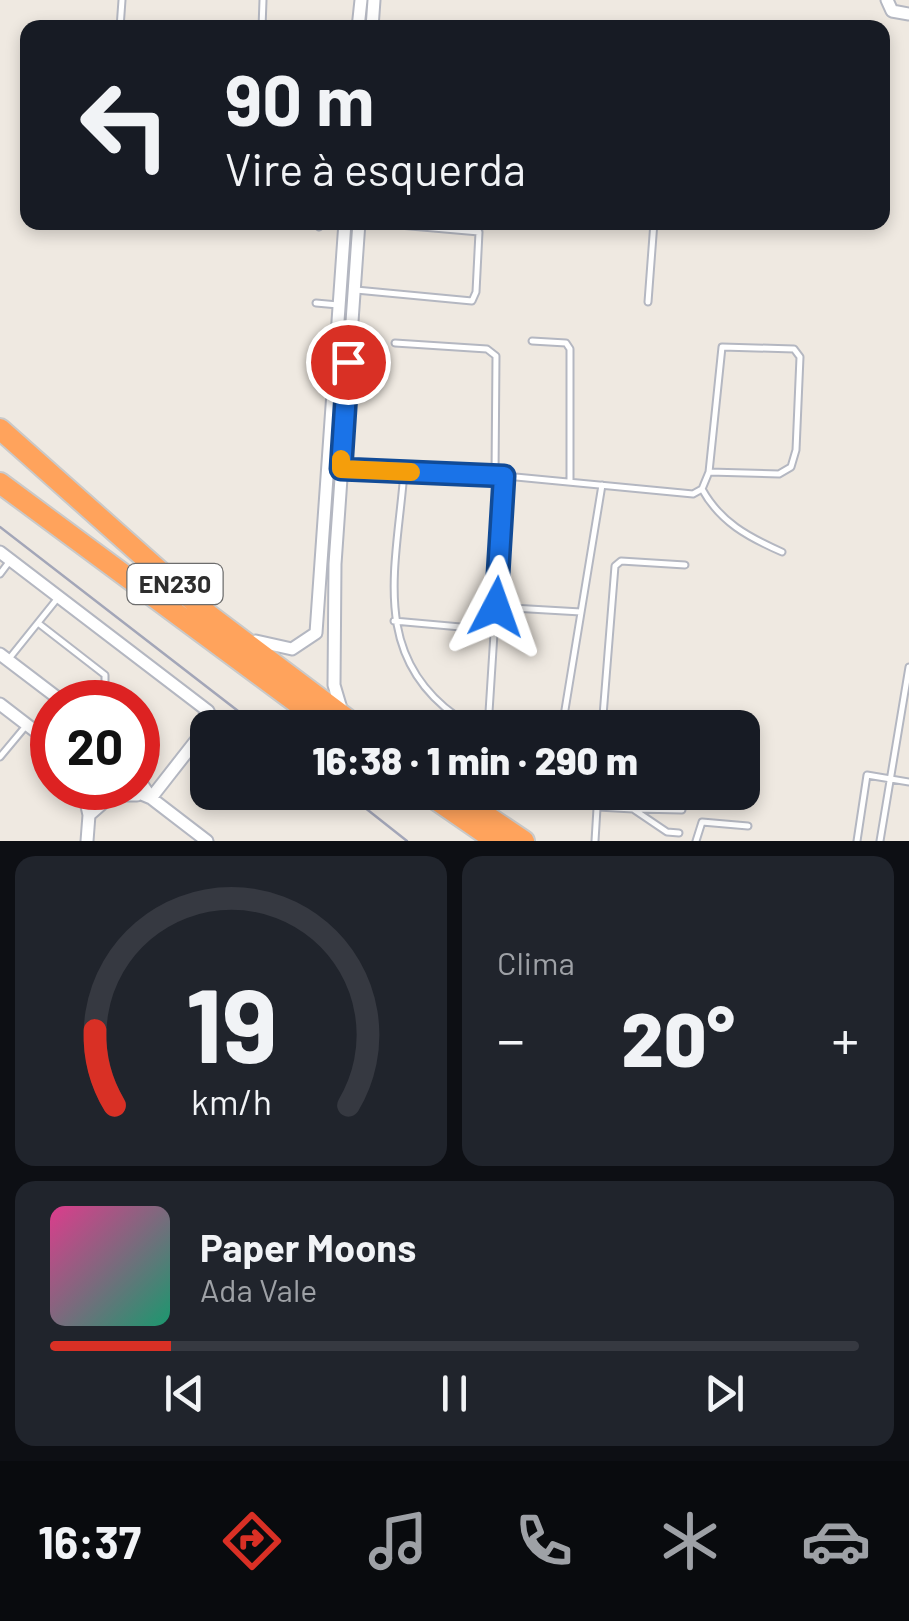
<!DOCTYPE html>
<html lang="pt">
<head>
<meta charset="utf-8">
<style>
  :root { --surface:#171b24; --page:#20242c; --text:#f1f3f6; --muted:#9ea1a6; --line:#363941; --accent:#d93025 }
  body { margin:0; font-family:Barlow,sans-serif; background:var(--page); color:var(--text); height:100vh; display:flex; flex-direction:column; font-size:38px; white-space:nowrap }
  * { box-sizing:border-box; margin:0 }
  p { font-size:32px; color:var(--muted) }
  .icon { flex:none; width:55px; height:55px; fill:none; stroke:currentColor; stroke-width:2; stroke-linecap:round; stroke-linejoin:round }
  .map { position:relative; height:841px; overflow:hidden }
  .drawer { display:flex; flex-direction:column; gap:15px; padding:15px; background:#0d0f14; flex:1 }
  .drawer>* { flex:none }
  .banner { position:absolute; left:20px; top:20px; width:870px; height:210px; border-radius:20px; box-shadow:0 5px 15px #0003; background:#171b24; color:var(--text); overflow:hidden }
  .speed { position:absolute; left:30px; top:680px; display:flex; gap:20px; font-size:50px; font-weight:700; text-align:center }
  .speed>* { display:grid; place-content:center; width:130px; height:130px; border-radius:50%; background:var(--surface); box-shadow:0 5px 15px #0003; line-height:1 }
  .speed .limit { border:15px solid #d22; background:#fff; color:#111 }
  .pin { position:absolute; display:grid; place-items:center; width:85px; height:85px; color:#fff; margin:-42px; border:5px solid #fff; border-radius:50%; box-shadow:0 2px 10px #0007 }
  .me { position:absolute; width:110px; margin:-55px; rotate:4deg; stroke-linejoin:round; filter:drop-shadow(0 0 8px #0008) }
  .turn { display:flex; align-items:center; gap:35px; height:210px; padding:0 40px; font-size:45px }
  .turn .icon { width:130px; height:130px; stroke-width:2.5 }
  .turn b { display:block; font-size:70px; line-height:85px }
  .big { font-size:75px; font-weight:800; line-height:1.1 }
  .drawer .widget { flex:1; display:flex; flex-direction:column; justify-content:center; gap:15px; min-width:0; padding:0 35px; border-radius:20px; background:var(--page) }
  .drawer .dial { align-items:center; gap:0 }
  .dial svg { height:260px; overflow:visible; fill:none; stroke:var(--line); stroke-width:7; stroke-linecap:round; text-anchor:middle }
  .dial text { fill:var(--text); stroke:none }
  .song { display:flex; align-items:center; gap:30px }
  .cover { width:120px; height:120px; border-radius:15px; background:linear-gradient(135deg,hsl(330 70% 55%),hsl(160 70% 35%)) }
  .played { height:10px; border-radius:5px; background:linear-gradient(90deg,var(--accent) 15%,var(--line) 15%) }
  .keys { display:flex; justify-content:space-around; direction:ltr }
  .heat { display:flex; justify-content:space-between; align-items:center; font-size:55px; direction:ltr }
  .drawer .tiles { flex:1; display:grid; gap:15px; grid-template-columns:1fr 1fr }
  .widget:last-child { grid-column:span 2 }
  .trip { position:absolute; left:190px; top:710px; width:570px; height:100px; border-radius:20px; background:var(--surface); box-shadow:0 5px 15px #0003; font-weight:800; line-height:100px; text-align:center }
  .tabs { display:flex; height:160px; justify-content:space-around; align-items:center; background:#090b0e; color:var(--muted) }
  .tabs .icon { width:70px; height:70px }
  .tabs .current { color:var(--accent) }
  .tabs b { font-size:45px; color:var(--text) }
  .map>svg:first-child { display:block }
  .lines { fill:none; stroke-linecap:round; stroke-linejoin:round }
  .lane-casing { stroke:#b4b7c1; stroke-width:9 }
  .street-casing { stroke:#b4b7c1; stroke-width:15 }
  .highway-casing { stroke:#c9c9c9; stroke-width:24 }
  .lane { stroke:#fff; stroke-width:5 }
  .street { stroke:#fff; stroke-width:11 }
  .highway { stroke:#ffa35c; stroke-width:20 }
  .rail { stroke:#a3a6b8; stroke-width:2.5 }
  .route-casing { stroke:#114b97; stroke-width:25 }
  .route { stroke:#1a73e8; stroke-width:18 }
  .slow { stroke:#f59e0b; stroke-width:18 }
  .labels { text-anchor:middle; stroke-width:9; stroke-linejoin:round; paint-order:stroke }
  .shield { fill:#fff; stroke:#6d6d6d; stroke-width:2.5 }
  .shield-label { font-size:25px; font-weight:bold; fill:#2e2e2e }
</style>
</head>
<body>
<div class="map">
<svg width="909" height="841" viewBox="0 0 909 841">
  <rect width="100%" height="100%" fill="#efe9e1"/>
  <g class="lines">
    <defs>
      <path id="lane" d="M120,28L122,0
        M262,28L263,0
        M319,227L320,222
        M356,290L472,301L476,292L479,232L365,222
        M648,302L654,222
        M316,303L338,305
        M532,341L566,343L570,349V482
        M395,343L487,349L496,356L495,475
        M341,469L495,475L693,494L702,489L709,472L722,347L794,349L800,357L796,450L791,467L779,474L709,472
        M404,472C397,564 369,654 456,716
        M702,489C720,522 748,537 782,552
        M0,574L9,562
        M496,607L581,612
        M394,621L494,630
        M38,623L105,675V682L95,696
        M8,660L57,599
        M488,728L504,476
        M562,728L602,485
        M602,728L615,566L621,561L685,565
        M0,757L25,727
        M598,807L633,809L667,832L679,833
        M635,809L682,810
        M595,841L598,792
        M696,841L702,822L748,826
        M857,841L867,775L909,782
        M880,841L909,667"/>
      <path id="street" d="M887,0L892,11L909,14
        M358,28L361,0
        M372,28L374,0
        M0,552L208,711L212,720L151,798
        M256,641L292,649L316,633L345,222
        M0,654L63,702
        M0,704L52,744
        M342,712L334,685L335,564L359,222
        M138,778L151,798
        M83,788L89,815L87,841
        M127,788L151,798L207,841
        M89,815L112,795H137"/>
      <path id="highway" d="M0,429L209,615L359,728
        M0,483L331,728
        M425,792L496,841
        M451,792L524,841"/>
    </defs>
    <use href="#lane" class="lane-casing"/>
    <use href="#street" class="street-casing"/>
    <use href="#highway" class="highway-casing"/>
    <use href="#lane" class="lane"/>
    <use href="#street" class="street"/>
    <use href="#highway" class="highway"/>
    <path class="rail" d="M0,527L260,728
      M345,792L407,841"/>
  </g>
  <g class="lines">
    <defs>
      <path id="route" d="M348,362L341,469L504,476L496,607"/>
    </defs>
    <use href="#route" class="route-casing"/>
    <use href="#route" class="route"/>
    <path class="slow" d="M341,459V469L411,472"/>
  </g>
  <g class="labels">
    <rect class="shield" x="127.5" y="564" width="95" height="40" rx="8"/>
    <g class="shield-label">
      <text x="175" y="593">EN230</text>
    </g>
  </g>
</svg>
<div class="speed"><div class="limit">20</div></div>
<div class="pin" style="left:348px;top:362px;background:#d93025"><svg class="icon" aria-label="arrive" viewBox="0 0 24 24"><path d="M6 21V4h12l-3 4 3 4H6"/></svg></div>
<svg class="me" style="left:496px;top:607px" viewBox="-20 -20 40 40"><path d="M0-17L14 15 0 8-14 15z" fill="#1a73e8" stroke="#fff" stroke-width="4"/></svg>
<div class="trip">16:38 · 1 min · 290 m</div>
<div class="banner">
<div class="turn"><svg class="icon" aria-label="left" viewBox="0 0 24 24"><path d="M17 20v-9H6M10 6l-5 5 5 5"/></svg><div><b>90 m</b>Vire à esquerda</div></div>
</div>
</div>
<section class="drawer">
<div class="tiles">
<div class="widget dial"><svg viewBox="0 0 100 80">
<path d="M14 69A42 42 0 1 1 86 69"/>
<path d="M14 69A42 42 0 0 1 8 46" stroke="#d93025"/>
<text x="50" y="56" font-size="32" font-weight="700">19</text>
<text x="50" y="72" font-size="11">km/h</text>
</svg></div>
<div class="widget"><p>Clima</p>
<div class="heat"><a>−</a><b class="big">20°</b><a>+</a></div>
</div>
<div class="widget">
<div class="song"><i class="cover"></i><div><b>Paper Moons</b><p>Ada Vale</p></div></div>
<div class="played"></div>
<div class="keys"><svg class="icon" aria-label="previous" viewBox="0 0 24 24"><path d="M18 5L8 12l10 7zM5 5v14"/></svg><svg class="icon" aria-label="pause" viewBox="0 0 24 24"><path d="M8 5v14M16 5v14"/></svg><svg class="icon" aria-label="next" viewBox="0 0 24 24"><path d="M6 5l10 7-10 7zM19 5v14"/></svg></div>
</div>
</div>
</section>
<nav class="tabs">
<b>16:37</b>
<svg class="icon current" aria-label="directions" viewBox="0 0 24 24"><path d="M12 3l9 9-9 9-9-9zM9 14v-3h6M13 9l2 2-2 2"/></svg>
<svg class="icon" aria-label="music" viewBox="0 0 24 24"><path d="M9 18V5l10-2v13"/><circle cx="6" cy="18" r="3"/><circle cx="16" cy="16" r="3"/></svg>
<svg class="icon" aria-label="phone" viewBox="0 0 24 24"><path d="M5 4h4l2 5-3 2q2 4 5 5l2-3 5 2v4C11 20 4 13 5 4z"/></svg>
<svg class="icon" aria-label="climate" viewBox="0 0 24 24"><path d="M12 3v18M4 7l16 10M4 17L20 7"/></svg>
<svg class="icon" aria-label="car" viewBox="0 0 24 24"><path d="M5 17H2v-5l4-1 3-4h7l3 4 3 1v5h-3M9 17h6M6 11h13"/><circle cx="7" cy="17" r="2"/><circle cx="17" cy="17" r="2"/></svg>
</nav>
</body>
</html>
